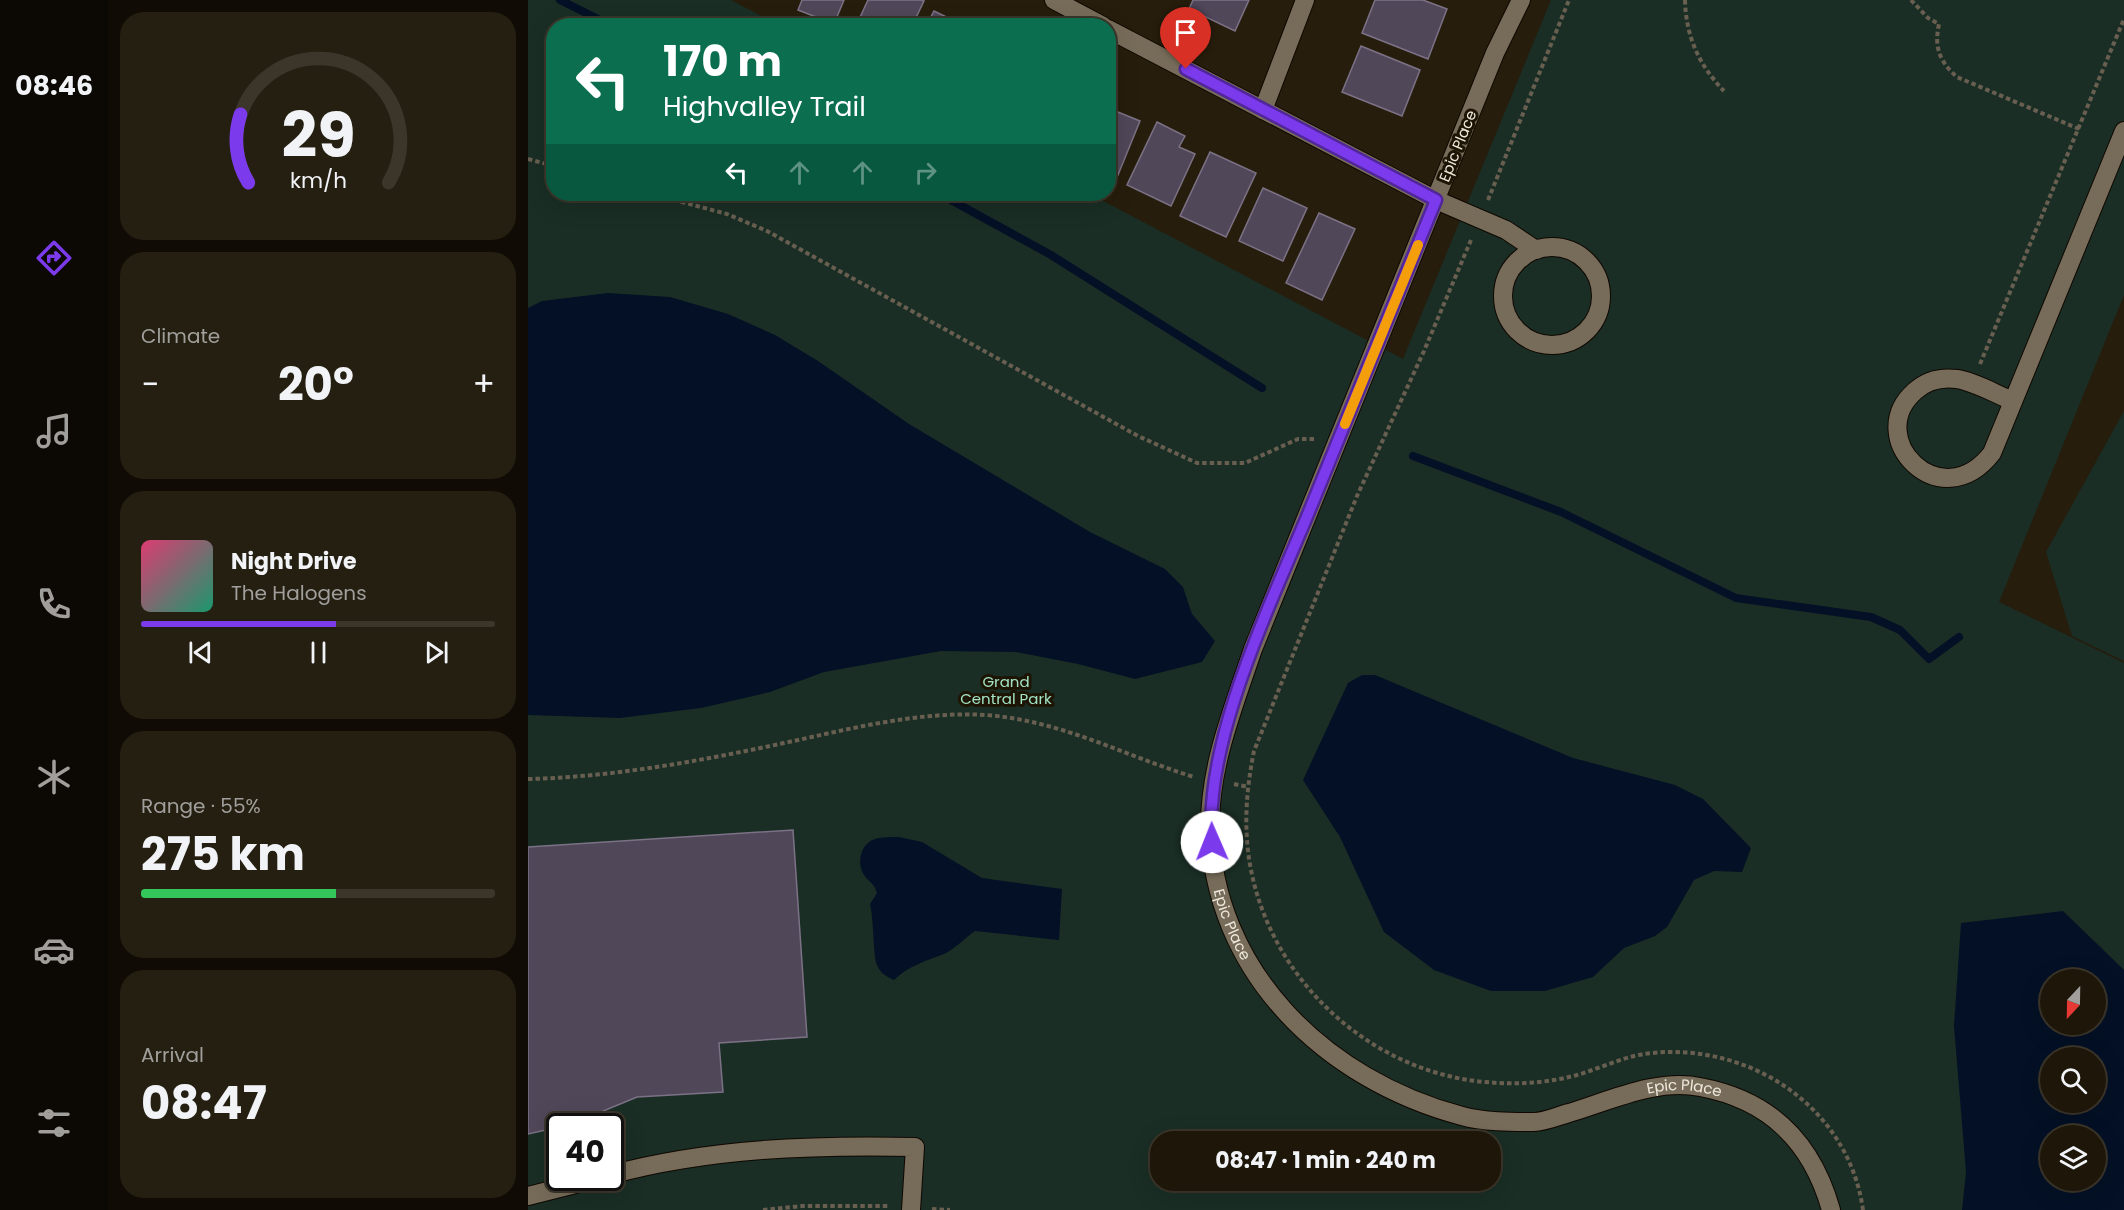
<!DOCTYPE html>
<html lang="en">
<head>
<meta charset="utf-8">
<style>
  :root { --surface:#1d1609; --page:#251f12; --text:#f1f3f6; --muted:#a09f9c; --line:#3b352a; --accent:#7c3aed }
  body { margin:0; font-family:Poppins,sans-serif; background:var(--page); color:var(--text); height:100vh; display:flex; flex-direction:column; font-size:22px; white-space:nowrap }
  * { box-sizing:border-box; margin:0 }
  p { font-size:20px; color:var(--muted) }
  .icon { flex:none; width:33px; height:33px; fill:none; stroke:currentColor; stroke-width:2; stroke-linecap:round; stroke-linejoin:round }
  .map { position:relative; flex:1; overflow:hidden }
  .sheet { display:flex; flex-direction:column; gap:12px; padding:12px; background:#100c05; width:420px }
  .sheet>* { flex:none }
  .banner { position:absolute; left:18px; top:18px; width:570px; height:183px; border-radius:24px; box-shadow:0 6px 24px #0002,0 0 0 2px var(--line); background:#0b6e4f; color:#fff; overflow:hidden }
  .needle { width:39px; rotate:202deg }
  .tools { position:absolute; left:1512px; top:969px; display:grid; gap:12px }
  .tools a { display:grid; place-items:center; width:66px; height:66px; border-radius:50%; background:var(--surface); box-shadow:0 6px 24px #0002,0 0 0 2px var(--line); font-size:30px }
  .speed { position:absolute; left:18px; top:1113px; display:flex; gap:12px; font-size:30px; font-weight:700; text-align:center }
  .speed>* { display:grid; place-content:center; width:78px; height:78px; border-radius:50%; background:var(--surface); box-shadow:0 6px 24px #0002,0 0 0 2px var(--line); line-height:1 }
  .speed .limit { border:3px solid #111; border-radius:9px; background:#fff; color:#111 }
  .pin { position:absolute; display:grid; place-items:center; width:51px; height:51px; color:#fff; margin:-62px -26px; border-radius:50% 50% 50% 0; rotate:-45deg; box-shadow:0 0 6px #0007 }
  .pin .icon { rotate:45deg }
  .me { position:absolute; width:66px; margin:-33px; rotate:359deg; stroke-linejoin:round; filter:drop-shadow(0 0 4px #0008) }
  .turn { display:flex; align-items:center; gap:21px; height:126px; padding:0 18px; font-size:27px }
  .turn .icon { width:78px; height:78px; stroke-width:2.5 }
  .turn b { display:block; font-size:42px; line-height:51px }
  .lanes { display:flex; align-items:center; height:57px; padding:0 18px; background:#0003; justify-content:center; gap:30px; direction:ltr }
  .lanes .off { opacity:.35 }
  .big { font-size:45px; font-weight:700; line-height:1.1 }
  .sheet .card { flex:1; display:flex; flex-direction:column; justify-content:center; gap:9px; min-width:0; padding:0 21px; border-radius:24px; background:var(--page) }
  .sheet .dial { align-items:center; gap:0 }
  .dial svg { height:156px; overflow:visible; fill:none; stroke:var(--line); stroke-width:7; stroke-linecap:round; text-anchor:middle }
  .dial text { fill:var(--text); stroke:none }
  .song { display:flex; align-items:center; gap:18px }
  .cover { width:72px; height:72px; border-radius:9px; background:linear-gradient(135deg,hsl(340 70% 55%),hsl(160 70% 35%)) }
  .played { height:6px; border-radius:3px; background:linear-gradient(90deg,var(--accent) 55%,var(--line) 55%) }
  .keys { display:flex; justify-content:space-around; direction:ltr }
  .heat { display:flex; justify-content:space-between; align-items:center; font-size:33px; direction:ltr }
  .charge { height:9px; border-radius:4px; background:linear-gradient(90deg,#34c759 55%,var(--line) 0) }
  .trip { position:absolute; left:622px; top:1131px; width:351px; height:60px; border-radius:24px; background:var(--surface); box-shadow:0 6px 24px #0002,0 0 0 2px var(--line); font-weight:700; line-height:60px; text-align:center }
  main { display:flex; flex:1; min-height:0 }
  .tab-bar { display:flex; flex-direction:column; width:108px; justify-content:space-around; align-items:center; background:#0c0904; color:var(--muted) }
  .tab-bar .icon { width:42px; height:42px }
  .tab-bar .on { color:var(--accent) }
  .tab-bar b { font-size:27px; color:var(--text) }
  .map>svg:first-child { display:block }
  .green { fill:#1a2e25; fill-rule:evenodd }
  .water { fill:#041025; fill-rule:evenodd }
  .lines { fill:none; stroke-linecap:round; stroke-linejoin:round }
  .stream { stroke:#041025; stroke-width:8 }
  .building { fill:#504759; stroke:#7c7286; stroke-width:1.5 }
  .minor-casing { stroke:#0f0700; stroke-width:20 }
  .path { stroke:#685f50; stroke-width:4; stroke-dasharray:4.5 3; stroke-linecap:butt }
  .minor { stroke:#776c59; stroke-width:18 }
  .route-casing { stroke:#51269a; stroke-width:15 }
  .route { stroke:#7c3aed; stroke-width:10 }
  .slow { stroke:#f59e0b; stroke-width:10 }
  .labels { text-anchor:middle; stroke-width:6; stroke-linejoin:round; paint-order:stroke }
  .street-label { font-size:15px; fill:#eee8dd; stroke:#1d1404 }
  .park-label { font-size:15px; fill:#a2e3c5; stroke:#1d1404 }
</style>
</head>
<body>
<main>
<nav class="tab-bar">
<b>08:46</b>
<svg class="icon on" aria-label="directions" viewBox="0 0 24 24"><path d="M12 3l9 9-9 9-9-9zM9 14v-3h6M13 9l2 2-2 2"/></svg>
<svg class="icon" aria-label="music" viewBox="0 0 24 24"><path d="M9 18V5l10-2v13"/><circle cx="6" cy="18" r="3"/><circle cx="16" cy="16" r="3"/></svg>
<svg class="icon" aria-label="phone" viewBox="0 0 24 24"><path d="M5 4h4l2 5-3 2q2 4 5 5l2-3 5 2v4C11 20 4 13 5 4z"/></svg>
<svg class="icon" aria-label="climate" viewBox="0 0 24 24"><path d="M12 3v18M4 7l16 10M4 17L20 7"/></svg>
<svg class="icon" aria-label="car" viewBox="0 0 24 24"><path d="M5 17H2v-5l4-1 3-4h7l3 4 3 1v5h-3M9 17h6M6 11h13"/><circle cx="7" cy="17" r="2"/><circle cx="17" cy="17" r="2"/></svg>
<svg class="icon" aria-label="filters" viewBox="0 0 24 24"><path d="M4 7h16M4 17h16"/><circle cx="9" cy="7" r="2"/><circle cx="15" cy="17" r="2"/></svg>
</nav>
<section class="sheet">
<div class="card dial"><svg viewBox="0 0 100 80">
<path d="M14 69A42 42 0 1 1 86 69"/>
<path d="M14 69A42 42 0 0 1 10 34" stroke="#7c3aed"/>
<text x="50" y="56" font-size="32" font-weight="700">29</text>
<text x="50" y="72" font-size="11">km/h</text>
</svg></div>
<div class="card"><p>Climate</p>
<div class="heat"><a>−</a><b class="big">20°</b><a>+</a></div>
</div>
<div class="card">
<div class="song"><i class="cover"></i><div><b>Night Drive</b><p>The Halogens</p></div></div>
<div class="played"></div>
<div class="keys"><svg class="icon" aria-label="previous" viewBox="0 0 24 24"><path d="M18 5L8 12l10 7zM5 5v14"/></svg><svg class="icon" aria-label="pause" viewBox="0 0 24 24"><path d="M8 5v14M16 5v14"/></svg><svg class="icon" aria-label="next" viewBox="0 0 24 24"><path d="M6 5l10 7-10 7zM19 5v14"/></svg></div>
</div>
<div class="card"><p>Range · 55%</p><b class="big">275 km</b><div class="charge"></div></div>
<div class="card"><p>Arrival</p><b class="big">08:47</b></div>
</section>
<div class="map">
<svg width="1596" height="1210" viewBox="0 0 1596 1210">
  <rect width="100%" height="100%" fill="#271d0c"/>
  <path class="green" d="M0,0H203L250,25L26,26V194H562L875,359L1023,0H1596V295L1471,602L1596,663V1210H0ZM1522,980H1568V1024H1522ZM1522,1058H1568V1102H1522ZM32,1126H82V1178H32ZM1522,1136H1568V1180H1522ZM633,1142H963V1180H633Z
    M1596,411V661L1544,636L1518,552Z"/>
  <path class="water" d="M80,293L142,297L200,314L247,335L290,361L381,424L562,532L637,569L655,587L664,614L687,641L674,662L607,679L550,664L488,652L413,651L296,672L242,692L173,708L92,718L0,715V308L14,301Z
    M834,675H847L1045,758L1147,785L1175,799L1223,848L1214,872L1186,871L1166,880L1139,927L1127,936L1096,948L1065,977L1017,991H963L906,970L856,932L812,837L775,780L820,683Z
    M371,837L394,842L454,878L534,889L531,940L447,931C437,938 427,949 416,954C398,961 380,966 366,980C359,977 352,973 349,965C345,956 346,920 342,904L349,893C346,883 342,883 336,875C328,863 333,843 347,839C354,837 364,837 371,837Z
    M1535,911L1596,970V1210H1434L1438,1172L1426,1026L1433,923ZM1522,980H1568V1024H1522ZM1522,1058H1568V1102H1522ZM1522,1136H1568V1180H1522Z"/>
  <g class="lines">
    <path class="stream" d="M32,0L84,26
      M412,194L523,255L734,388
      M885,456L1033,512L1208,598L1343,617L1372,630L1401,659L1431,637"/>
  </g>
  <path class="building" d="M274,0H316L306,24L270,10Z
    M340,0H393L396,1L384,26H328Z
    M665,0H721L707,31L661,9Z
    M847,0H895L919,9L900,59L834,33Z
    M406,11L437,26H398Z
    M833,46L892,70L874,116L814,92Z
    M580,108L612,121L590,175L580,171Z
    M629,122L657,136L651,147L667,154L643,206L599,185Z
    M682,152L728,173L698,237L652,216Z
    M735,188L779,208L755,261L711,241Z
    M791,213L827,229L794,300L758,283Z
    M265,830L279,1037L191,1043L195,1092L109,1097L44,1124L0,1134V847Z"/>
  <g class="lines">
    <defs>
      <g id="minor">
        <path d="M526,0L575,26"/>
        <path id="s1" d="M993,0L967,53L725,649C706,706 682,764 682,825C684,972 798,1080 934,1116C955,1122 983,1122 1006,1122C1017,1122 1030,1116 1041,1113C1081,1101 1129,1078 1172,1087C1242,1100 1284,1142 1303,1210"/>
        <path d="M580,29L908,200L978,230L1008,250"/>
        <path d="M735,110L777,0"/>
        <circle cx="1024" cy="296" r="49"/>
        <path d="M1485,401C1467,394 1448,382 1429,379C1414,377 1399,380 1387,391C1334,438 1413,519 1464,453L1596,131"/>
        <path d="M82,1175C182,1148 285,1145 387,1147L383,1210"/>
        <path d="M0,1196L71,1178"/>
      </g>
    </defs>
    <use href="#minor" class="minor-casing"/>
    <path class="path" d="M1157,0C1158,37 1171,65 1196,91
      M1383,0L1400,18L1411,24C1406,47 1411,61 1429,77L1551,129
      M0,159L26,166
      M124,194L199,214L239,231L610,436L669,463H717L770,439H786
      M960,200L1041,0
      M943,240L896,351L829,496L726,751C718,791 715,830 723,870C745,982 843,1072 957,1082C988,1085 1020,1083 1049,1075C1074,1068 1098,1055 1124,1053C1223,1043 1321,1108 1335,1210
      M1452,364L1596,19
      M0,779C85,777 172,761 256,743C322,729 389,711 458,715C535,721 594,755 666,777
      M706,784L720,787
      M404,1209L422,1210
      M235,1210L274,1206H361"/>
    <use href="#minor" class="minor"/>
  </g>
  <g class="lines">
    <defs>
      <path id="route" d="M658,69L908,200C867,301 826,402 785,502C746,598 675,739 684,842"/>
    </defs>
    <use href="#route" class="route-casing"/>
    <use href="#route" class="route"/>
    <path class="slow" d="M817,424L890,245"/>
  </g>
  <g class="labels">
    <g class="street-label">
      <text transform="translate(930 146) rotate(-68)" y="5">Epic Place</text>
      <text dy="5" stroke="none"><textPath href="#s1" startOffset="987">Epic Place</textPath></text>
      <text dy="5" stroke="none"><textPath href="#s1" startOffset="1526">Epic Place</textPath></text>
    </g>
    <g class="park-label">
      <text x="478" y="687">Grand<tspan x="478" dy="17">Central Park</tspan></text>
    </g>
  </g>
</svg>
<div class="tools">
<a><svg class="needle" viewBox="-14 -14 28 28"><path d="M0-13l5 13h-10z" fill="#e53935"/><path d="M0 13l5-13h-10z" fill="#a09f9c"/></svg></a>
<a><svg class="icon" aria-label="search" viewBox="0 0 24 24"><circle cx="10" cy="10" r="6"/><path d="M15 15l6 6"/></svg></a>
<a><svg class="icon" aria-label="layers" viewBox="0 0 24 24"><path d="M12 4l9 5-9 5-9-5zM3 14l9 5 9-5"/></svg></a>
</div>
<div class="speed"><div class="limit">40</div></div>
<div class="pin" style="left:658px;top:69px;background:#d93025"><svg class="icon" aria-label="arrive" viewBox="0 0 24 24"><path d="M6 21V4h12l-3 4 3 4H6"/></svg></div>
<svg class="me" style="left:684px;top:842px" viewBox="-20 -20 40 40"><circle r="19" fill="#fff"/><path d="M0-13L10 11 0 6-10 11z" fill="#7c3aed"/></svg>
<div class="trip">08:47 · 1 min · 240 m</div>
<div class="banner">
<div class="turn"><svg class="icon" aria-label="left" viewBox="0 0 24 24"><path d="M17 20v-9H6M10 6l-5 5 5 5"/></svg><div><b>170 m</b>Highvalley Trail</div></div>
<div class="lanes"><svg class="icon" aria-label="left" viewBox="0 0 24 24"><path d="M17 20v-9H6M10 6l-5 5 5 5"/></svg><svg class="icon off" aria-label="ahead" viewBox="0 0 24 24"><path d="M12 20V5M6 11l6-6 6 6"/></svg><svg class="icon off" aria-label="ahead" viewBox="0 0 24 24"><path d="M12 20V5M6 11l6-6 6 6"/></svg><svg class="icon off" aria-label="right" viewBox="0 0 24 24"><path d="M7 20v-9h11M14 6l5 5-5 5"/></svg></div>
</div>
</div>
</main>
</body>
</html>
